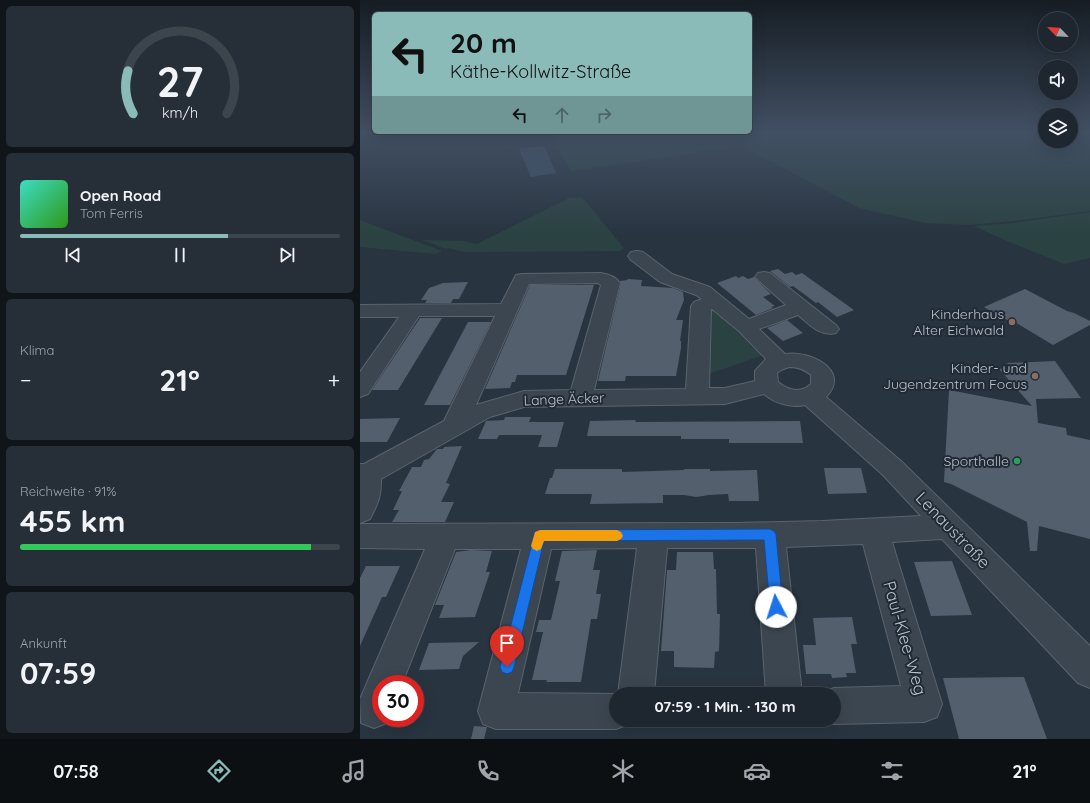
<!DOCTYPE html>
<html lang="de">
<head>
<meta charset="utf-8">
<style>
  :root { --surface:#1e2730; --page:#262f38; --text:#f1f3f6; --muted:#a1a5ab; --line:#3c444c; --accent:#8bbbb9 }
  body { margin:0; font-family:Quicksand,sans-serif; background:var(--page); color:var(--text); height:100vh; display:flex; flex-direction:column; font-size:15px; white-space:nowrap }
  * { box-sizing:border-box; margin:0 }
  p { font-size:13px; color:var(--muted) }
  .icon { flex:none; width:22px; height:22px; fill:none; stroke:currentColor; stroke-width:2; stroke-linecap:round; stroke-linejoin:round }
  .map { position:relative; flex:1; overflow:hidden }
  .side { display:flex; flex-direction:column; gap:6px; padding:6px; background:#10151a; width:360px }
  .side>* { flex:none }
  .hud { position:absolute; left:12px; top:12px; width:380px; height:122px; border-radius:6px; box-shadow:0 4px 16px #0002,0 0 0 1px var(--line); background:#8bbbb9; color:#111; overflow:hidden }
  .needle { width:26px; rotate:295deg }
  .tools { position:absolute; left:678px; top:12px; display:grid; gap:8px }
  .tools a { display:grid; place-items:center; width:40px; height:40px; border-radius:50%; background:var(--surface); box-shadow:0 4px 16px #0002,0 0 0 1px var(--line); font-size:20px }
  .speed { position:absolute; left:12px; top:675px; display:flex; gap:8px; font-size:20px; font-weight:700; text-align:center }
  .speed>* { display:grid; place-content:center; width:52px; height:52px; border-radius:50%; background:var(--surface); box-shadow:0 4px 16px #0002,0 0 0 1px var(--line); line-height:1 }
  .speed .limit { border:6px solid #d22; background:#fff; color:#111 }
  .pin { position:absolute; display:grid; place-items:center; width:34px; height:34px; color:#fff; margin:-41px -17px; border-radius:50% 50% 50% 0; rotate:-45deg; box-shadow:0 0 4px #0007 }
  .pin .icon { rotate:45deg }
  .me { position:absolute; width:44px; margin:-22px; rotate:355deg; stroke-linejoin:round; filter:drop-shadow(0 0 3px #0008) }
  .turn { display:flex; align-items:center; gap:14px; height:84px; padding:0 12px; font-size:18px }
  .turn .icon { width:52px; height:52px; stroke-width:2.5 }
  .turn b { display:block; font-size:28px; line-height:34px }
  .lanes { display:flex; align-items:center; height:38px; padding:0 12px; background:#0003; justify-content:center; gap:20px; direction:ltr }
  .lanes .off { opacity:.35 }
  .big { font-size:30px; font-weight:700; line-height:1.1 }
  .side .card { flex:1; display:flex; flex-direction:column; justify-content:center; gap:6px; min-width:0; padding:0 14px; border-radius:6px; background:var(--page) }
  .side .dial { align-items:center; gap:0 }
  .dial svg { height:104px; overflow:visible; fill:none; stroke:var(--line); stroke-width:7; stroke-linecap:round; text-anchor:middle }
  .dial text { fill:var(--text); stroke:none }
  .song { display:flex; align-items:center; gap:12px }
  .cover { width:48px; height:48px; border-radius:6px; background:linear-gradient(135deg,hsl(170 70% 55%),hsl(110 70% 35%)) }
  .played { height:4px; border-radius:2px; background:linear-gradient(90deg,var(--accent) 65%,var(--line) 65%) }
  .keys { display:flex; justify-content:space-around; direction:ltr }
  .heat { display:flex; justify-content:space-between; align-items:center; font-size:22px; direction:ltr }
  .charge { height:6px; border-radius:3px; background:linear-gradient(90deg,#34c759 91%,var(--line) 0) }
  .trip { position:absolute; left:249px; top:687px; width:232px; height:40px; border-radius:20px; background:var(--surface); box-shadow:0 4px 16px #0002,0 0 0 1px var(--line); font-weight:700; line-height:40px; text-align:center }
  .tabs { display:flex; height:64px; justify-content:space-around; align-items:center; background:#0c1013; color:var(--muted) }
  .tabs .icon { width:28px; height:28px }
  .tabs .on { color:var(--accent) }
  .tabs b { font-size:18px; color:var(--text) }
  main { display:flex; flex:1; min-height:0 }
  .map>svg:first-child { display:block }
  .green { fill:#2b4242 }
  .water { fill:#3f5367 }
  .building { fill:#545f6d }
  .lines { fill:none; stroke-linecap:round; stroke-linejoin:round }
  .minor-casing { stroke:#5a646d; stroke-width:2 }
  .minor { fill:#3c4650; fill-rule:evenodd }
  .route { fill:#1a73e8; stroke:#114b97 }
  .slow { fill:#f59e0b }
  .education-dot { fill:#8d6e63; stroke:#212b35; stroke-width:1.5 }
  .leisure-dot { fill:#2e9e5b; stroke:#212b35; stroke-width:1.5 }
  .labels { text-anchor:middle; stroke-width:4; stroke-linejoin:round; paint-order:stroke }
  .poi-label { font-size:14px; fill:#b9c1ca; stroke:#212b35; text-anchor:end }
  .street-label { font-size:14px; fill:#b9c1ca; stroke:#212b35 }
  .near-street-label { font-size:17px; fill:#b9c1ca; stroke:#212b35 }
</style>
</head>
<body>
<main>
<section class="side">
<div class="card dial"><svg viewBox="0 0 100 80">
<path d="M14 69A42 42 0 1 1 86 69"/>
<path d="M14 69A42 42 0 0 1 10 36" stroke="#8bbbb9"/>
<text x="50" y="56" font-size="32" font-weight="700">27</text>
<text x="50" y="72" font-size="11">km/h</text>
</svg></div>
<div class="card">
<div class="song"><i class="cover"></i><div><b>Open Road</b><p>Tom Ferris</p></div></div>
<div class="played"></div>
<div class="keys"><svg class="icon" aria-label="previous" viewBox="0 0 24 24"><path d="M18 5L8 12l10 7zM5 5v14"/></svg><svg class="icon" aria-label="pause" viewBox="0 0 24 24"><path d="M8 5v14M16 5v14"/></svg><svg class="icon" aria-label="next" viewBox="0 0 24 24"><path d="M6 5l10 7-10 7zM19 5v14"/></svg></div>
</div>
<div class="card"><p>Klima</p>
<div class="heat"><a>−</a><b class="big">21°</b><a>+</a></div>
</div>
<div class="card"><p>Reichweite · 91%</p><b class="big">455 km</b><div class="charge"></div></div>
<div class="card"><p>Ankunft</p><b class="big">07:59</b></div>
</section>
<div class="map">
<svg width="730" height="739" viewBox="0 0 730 739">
  <rect width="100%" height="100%" fill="#283440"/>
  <path class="green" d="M189,132H685V141H711V132H730V211L655,221L608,225L566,223L499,208L381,146L211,171Z
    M222,197L264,248L260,251L104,252L88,248L86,249L62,240L104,241L117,244L209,198Z
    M730,212V258L704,264L642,239L614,226L653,223Z
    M0,220L82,251L76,254L0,247Z
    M353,305L406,354L346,375V307Z"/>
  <path class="water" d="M184,146L196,173L171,177L159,149Z"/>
  <path class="building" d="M418,269L425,274L432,272L436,275L442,273L494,310L477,317L458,302L456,303L433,286L430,287L410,271Z
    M376,276L378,278L383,276L388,279L394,277L411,294L403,297L415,306L411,307L413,308L396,315L357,283Z
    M268,279L282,280L281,286L313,288L323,292L324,300L316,320H323L320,341H321V348L316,376H266L265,381H238L261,283L260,281L267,280Z
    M108,282L99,299H93L91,303H65L67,300H61L69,288L83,283Z
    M170,285H234L206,375H157L155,382H152L150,388L125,389Z
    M665,289L707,311L714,313L730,321V325L693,345L653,321L644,319L624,307Z
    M60,318H82L38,390H12Z
    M427,320L443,333L423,341L407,328Z
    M108,322H131L90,405H64Z
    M695,361L721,398L676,399L678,423L706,428L707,435L730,440V539L679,526L677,551H670L667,522L591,484L584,482L589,390L672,406L639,369L650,367L647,363Z
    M145,417H171L169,422H204L197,447H178L182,435H139L137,439H118L126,421L144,420Z
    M40,418L27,442H0V419Z
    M276,420L275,422L440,421L443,443H369V439H321V436H227L230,421Z
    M102,446L86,483L90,484L81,502H94L85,522H32L39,510H33L42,491H39L52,467H61L64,460L69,459L77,449H83L84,447Z
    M464,468H501L507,493L468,494Z
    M195,469H262V472L324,470V469H350V471L397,470L399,501H369L368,494L349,495L336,497L324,495H303V503L230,504L232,494H185L190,478H192Z
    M111,550L132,551L126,572H130L115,617L79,618L84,605H75L96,552Z
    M237,550L233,570H240L236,594H241L237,619H231L221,682H186L187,680H172L183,632H176L179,620H191L200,581H195L202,551Z
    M317,552H353L354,569H356L357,614H360L359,651L355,652L354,668L314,667V651H301L307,570H316Z
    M592,561L612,615L571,616L554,562Z
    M6,566H40L26,597H22L0,646V578Z
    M492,617L497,644H491L496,673H486L487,677L472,678L471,674H446L443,645H456L453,618Z
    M119,642L103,656L99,669L59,670L69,643Z
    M664,677L687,739H599L583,678Z
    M114,726L127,727L124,739H111Z"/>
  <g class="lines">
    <defs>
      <path id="minor" d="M277,251L283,252L312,274L350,287L389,319L426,305L395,277L398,273L404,272L410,273L476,325L479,329L476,333C460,337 449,324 438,315L399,329L425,354C449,350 492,370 466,397L541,461L730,646V688L718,683L582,539L532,542L582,704L577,717L564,722L474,724L464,720H474V694L461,693L474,688L541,686L503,544L426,547L442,694H406L396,548H307L294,694H256V720H271L269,724L256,729H136L123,724L118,711L161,549H95L42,684H21V718H29L27,723L14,728L1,723L0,699L65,549L0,548V524L376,523L462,521L561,516L523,475L445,405C431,408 414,403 404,394L365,404L164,407L130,417L21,479C21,498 18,503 10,519L0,523V464H4L84,421L135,316H59L8,394L0,397V372L39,317H0V305L141,304L156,275L162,274L241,273C248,274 256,277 260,283L234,390L326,389L331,306L334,302L342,299L336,295L300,282L271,260L268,256L271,252ZM238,283L241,285L211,390L164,391L116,405L169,284ZM351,309H352L379,331L406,359L395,371V381L365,388H349ZM429,367C438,367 444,369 451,375V384C440,394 428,390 418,382L417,373L421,370ZM277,548L258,694L158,693L191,549Z"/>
    </defs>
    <use href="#minor" class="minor-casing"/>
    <use href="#minor" class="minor"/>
  </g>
  <linearGradient id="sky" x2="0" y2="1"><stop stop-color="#161d23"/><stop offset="0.56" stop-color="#425064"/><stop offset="1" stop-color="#425064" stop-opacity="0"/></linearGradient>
  <rect width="730" height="235" fill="url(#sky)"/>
  <path class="route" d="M410,529L414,531L416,534L423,607L421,611L416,613L411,611L410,607L404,540L184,541L154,667L152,672L147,674L142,672L140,667L175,532L180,530Z"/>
  <path class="slow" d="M180,530H257L261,532L263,536L261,539L257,541H184L181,549L177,551L173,549L171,546L175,532Z"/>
  <g class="education-dot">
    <circle cx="652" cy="322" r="4"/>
    <circle cx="675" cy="376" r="4"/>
  </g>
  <circle class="leisure-dot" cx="657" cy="461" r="4"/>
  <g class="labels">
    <g class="poi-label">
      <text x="644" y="319">Kinderhaus<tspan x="644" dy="16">Alter Eichwald</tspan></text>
      <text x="667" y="373">Kinder- und<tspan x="667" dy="16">Jugendzentrum Focus</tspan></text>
      <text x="649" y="466">Sporthalle</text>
    </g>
    <g class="street-label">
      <text transform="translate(204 399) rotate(-2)" y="5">Lange Äcker</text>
    </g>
    <g class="near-street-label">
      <text transform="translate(593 530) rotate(46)" y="6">Lenaustraße</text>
      <text transform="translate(545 638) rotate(74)" y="6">Paul-Klee-Weg</text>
    </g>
  </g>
</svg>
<div class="tools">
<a><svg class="needle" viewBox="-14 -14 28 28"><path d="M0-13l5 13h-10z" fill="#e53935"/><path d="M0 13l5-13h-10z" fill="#a1a5ab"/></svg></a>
<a><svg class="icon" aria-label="sound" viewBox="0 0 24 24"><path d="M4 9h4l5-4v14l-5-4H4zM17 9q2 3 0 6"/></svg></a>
<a><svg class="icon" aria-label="layers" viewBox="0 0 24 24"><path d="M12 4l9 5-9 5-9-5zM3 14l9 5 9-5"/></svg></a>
</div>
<div class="speed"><div class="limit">30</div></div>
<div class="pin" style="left:147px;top:667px;background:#d93025"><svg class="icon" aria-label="arrive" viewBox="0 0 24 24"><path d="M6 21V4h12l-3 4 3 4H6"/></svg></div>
<svg class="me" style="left:416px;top:607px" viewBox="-20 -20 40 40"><circle r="19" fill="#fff"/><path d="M0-13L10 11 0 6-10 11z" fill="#1a73e8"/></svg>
<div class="trip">07:59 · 1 Min. · 130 m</div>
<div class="hud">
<div class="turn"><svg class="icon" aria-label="left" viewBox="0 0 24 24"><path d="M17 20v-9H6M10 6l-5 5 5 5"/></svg><div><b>20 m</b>Käthe-Kollwitz-Straße</div></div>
<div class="lanes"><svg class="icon" aria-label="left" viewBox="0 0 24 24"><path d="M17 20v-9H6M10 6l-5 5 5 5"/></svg><svg class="icon off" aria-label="ahead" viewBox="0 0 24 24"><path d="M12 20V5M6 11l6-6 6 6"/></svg><svg class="icon off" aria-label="right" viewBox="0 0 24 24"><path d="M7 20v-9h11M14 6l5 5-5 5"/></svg></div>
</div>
</div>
</main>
<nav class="tabs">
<b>07:58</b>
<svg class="icon on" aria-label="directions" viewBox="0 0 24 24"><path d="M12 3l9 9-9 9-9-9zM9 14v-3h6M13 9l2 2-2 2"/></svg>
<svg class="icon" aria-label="music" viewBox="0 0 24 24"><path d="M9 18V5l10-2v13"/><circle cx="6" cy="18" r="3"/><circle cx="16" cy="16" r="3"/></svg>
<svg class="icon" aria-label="phone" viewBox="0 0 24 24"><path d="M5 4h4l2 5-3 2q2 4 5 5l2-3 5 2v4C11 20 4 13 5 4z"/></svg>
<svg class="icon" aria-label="climate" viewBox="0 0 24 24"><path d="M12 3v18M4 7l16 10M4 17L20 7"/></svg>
<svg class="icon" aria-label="car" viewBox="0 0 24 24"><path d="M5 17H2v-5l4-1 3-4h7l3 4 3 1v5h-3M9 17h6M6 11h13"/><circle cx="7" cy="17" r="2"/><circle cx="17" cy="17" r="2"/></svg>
<svg class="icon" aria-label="filters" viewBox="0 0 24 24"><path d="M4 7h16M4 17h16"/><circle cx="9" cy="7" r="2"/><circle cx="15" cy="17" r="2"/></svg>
<b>21°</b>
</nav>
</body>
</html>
